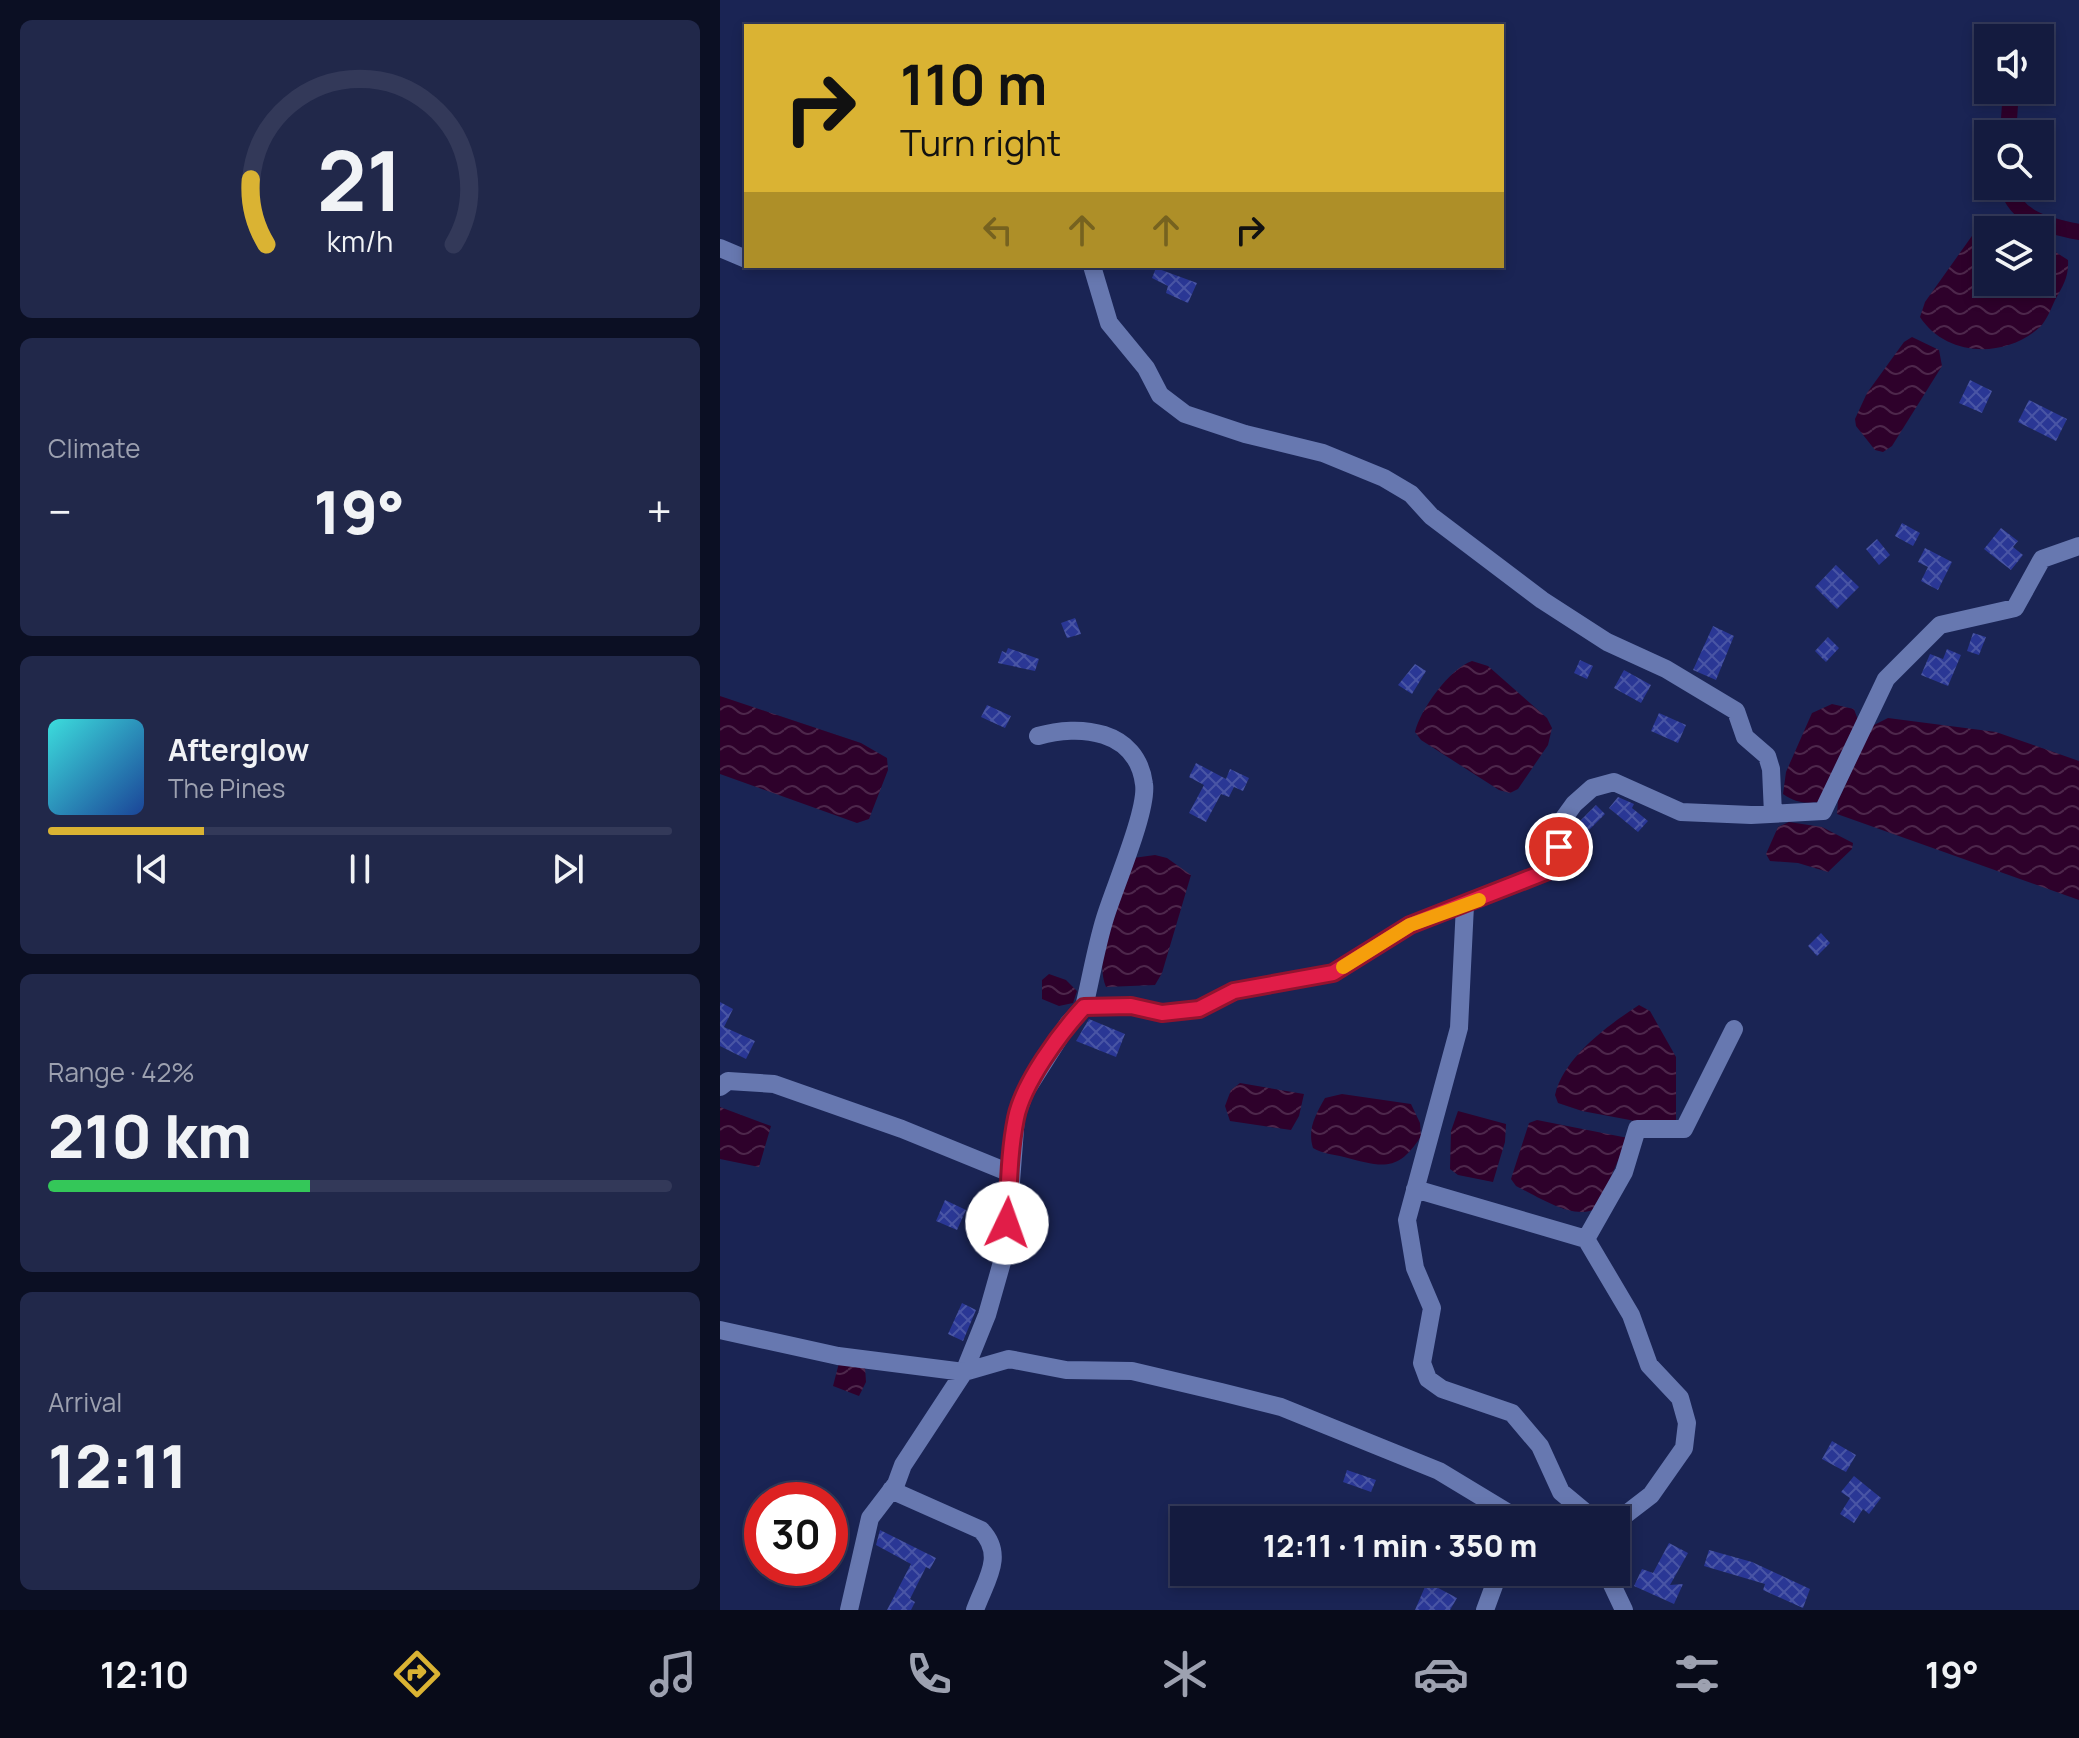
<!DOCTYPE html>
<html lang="en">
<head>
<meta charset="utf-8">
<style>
  :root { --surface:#141b3f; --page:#21284a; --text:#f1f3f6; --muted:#9da1b0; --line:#333959; --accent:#dab333 }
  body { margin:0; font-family:Manrope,sans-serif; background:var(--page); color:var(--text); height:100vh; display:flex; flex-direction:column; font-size:30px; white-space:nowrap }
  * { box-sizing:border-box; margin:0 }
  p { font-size:26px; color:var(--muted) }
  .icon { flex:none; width:44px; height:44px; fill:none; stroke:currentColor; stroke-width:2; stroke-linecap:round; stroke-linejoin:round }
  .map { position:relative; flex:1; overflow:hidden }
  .panel { display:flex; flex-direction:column; gap:20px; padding:20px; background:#0b0f23; width:720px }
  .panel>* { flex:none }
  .hud { position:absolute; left:24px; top:24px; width:760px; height:244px; border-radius:0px; box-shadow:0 4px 12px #0003,0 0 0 2px var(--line); background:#dab333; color:#111; overflow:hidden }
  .controls { position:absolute; left:1254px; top:24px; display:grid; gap:16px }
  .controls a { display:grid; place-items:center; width:80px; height:80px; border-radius:0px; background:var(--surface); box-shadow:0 4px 12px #0003,0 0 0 2px var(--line); font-size:40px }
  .speed { position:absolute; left:24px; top:1482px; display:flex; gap:16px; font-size:40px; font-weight:700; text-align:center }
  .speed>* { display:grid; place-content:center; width:104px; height:104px; border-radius:50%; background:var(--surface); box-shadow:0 4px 12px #0003,0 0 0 2px var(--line); line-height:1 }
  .speed .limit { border:12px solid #d22; background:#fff; color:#111 }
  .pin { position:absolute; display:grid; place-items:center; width:68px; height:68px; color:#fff; margin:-34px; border:4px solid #fff; border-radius:50%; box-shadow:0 2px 8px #0007 }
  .me { position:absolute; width:88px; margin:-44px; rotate:3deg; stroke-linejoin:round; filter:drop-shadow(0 0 6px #0008) }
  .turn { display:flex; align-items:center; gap:28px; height:168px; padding:0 24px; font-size:36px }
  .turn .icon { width:104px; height:104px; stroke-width:2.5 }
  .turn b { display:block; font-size:56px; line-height:68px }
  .lanes { display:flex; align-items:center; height:76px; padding:0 24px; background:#0003; justify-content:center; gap:40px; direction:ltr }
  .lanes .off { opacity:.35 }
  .big { font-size:60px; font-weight:800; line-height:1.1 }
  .panel .widget { flex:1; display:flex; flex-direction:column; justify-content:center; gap:12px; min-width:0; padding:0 28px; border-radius:12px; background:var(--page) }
  .panel .dial { align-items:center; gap:0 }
  .dial svg { height:208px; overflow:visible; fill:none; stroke:var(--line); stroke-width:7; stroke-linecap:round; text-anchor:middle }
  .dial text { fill:var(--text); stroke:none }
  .song { display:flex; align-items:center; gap:24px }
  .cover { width:96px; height:96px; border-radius:12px; background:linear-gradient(135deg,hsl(180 70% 55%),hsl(220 70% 35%)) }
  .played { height:8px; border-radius:4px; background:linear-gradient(90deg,var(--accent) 25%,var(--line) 25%) }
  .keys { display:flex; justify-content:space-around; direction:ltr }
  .heat { display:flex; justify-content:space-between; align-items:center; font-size:44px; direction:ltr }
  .charge { height:12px; border-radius:6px; background:linear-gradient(90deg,#34c759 42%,var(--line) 0) }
  .trip { position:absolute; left:450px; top:1506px; width:460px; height:80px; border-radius:0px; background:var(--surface); box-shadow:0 4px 12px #0003,0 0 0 2px var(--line); font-weight:800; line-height:80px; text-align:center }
  .tab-bar { display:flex; height:128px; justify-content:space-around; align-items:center; background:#080b19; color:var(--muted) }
  .tab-bar .icon { width:56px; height:56px }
  .tab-bar .selected { color:var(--accent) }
  .tab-bar b { font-size:36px; color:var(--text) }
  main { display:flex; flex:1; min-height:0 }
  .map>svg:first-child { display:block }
  .water { fill:url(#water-waves) }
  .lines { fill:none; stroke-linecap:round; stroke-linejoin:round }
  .canal { stroke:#2e012b; stroke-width:16 }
  .building { fill:url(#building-cross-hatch) }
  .minor { stroke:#6778b0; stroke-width:18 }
  .route-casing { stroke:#92132f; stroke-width:20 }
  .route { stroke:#e11d48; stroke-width:14 }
  .slow { stroke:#f59e0b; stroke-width:14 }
</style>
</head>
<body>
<main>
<section class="panel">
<div class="widget dial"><svg viewBox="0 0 100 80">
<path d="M14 69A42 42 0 1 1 86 69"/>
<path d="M14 69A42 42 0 0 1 8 44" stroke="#dab333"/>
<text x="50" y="56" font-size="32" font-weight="700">21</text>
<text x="50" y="72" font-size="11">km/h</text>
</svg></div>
<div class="widget"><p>Climate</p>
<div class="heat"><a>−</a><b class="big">19°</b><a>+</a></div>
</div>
<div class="widget">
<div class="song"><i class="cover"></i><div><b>Afterglow</b><p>The Pines</p></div></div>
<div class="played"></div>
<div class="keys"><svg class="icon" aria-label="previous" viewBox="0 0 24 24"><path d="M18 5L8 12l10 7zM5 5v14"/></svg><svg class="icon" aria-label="pause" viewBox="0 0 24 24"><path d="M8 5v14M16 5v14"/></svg><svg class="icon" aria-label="next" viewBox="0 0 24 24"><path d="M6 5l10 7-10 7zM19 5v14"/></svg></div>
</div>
<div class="widget"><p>Range · 42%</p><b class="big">210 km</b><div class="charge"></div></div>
<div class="widget"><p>Arrival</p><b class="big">12:11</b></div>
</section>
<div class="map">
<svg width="1359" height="1610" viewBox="0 0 1359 1610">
  <defs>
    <pattern id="water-waves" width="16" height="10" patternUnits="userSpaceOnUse" patternTransform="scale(2)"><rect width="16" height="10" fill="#2e012b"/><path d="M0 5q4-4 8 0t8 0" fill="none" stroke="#4d274b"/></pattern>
    <pattern id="building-cross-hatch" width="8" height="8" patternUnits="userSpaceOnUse" patternTransform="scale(2)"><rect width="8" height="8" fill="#2a3795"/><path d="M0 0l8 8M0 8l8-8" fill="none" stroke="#4955a5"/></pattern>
  </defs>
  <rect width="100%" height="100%" fill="#1a2454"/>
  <path class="water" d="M1259,226L1293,230H1268V282H1320V242L1348,260C1349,277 1343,286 1335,300C1331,309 1326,321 1320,327C1285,359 1226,357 1200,317L1205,302Z
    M1192,337L1219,350L1222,366L1172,446L1163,452L1155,450L1136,426L1135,419L1147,393L1184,342Z
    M752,661L768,666L827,718L832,728L828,745L798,789L790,793L779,790L701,740L695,732C700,710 730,668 752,661Z
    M0,696L141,743L167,758L168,770L149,819L137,823L0,774Z
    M1112,704L1134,709L1139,723L1098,802C1084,804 1075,802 1063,794L1066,772L1092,713Z
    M1168,718L1276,732L1359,761V900L1117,814L1118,801L1152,726Z
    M1069,822L1102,827L1133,843L1132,849L1108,872L1078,863L1050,861L1046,854L1058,827Z
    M435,855L447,858L471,875L442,973L435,985L386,987C372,954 401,891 413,858Z
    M329,974L346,980L357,991L353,1003L339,1006L322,999V980Z
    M919,1005L930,1011L956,1057V1122L947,1127L862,1111L838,1103L835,1095C844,1057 887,1026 919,1005Z
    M520,1083L584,1094L579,1116L571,1130L510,1121L505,1106L511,1090Z
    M622,1094L691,1104L700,1123L701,1136C678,1173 662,1167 624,1157C613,1154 603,1154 593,1148C587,1129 596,1114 605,1098Z
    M0,1107L51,1126L39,1167L0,1159Z
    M738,1111L786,1124L785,1142L773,1182L738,1175L730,1169L731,1131Z
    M817,1120L908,1138L877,1208C855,1222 817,1196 796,1186L791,1179L809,1123Z
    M119,1363L145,1367L146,1382L139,1396L113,1386Z"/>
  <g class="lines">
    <path class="canal" d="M1288,134L1291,90
      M1287,186C1296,219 1328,226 1359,232"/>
  </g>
  <path class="building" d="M436,268L477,283L468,303L446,293L448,286L432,278Z
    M1250,380L1272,391L1262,413L1239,403Z
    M1309,400L1347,419L1336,441L1298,422Z
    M1182,523L1200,533L1193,546L1175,536Z
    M1281,528L1298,541L1293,547L1303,555L1291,570L1264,549Z
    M1157,539L1170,555L1159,565L1146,549Z
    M1205,548L1232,562L1218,590L1201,581L1208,567L1198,562Z
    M1116,565L1139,587L1117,609L1095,587Z
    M355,618L361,634L347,638L341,623Z
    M993,626L1014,636L996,680L973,670Z
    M1253,633L1266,637L1259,655L1247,651Z
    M1108,637L1119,648L1106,662L1095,651Z
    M288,648L319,659L315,671L278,663L282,651L286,653Z
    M1227,649L1241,655L1228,686L1201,675L1210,654L1223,659Z
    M860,660L873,666L867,679L854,673Z
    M695,664L706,671L692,694L678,685Z
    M904,670L931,685L921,703L894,688Z
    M267,705L291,716L285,728L261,717Z
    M939,713L966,725L958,743L931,731Z
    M476,763L506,779L510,769L529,778L523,791L514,787L509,797L501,794L486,822L469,813L484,785L469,777Z
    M898,797L914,804L912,808L928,821L918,832L889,808Z
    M876,805L885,814L869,830L860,821Z
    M1101,933L1110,943L1097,956L1088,946Z
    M0,1002L13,1009L4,1027L35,1041L26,1059L0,1046Z
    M369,1019L405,1034L396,1057L356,1041Z
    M225,1200L246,1210L237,1230L216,1221Z
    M242,1303L256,1310L243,1341L228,1334Z
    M1112,1441L1136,1455L1126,1472L1102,1459Z
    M627,1470L656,1480L651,1492L623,1482Z
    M1134,1476L1161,1498L1149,1514L1143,1509L1134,1523L1120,1514L1130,1498L1121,1492Z
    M160,1530L216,1558L210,1569L206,1567L190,1599L195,1602L191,1610H167L191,1564L156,1545Z
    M949,1543L968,1553L950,1585L963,1584L954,1604L914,1586L922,1569L933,1573Z
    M989,1550L1032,1562L1090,1589L1083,1608L1043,1590L1045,1584L984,1566Z
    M707,1582L737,1598L730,1610H695Z"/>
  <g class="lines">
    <path class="minor" d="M0,248L26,259
      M372,266L389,323L426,368L440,395L465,414L525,434L603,453L664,478L691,494L711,516L822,600L887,642L946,669L1016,711L1025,737L1047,756L1051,769L1053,814
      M318,736C359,724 417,729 424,784C428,810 394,888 385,918C376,947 371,978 364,1007
      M745,905L739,1028L687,1220L695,1268L712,1308L702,1363L708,1379L722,1389L792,1413L820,1446L841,1492L871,1517L886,1520
      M0,1087L8,1081L54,1084L182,1129L290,1173
      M695,1189L866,1239L904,1172L917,1129H964L1014,1029
      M866,1239L911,1315L929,1365L960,1398L967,1423L964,1448L931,1495L896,1522
      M0,1330L118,1356L244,1372L289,1359L346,1370L412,1371L501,1392L561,1407L719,1471L800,1520
      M171,1490L261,1530C286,1556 265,1581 255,1610
      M886,1572L904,1610
      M129,1610L150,1518L176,1484L183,1465L244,1372L267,1315L286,1248L296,1116L305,1092L348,1024L364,1007L411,1006L442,1013L479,1009L514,991L613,973L690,925L828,871L836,864L841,822L854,804L872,788L894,782L961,812L1031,815L1103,811L1166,679L1220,625L1295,608L1322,559L1359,546
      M765,1610L779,1572"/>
  </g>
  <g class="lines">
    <defs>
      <path id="route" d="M287,1223C289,1188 289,1152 296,1118C303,1083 340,1033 364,1007L411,1006L442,1013L479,1009L514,991L613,973L690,925L828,871L836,864L839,847"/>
    </defs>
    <use href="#route" class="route-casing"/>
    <use href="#route" class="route"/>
    <path class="slow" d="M623,967L690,925L759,900"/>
  </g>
</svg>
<div class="controls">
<a><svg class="icon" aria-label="sound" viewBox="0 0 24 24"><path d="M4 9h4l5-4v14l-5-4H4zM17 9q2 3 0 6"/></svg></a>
<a><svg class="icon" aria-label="search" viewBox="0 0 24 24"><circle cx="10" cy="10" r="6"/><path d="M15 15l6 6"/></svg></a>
<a><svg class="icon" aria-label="layers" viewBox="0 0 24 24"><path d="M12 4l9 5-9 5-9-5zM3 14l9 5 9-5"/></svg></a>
</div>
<div class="speed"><div class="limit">30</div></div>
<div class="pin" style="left:839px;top:847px;background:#d93025"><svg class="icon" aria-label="arrive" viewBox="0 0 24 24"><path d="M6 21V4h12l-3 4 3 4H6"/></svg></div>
<svg class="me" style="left:287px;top:1223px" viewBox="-20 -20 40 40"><circle r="19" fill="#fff"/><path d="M0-13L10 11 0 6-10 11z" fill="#e11d48"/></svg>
<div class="trip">12:11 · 1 min · 350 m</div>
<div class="hud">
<div class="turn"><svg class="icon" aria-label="right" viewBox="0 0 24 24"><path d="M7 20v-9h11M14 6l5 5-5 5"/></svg><div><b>110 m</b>Turn right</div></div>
<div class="lanes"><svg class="icon off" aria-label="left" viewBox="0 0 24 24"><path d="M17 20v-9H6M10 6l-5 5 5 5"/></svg><svg class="icon off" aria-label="ahead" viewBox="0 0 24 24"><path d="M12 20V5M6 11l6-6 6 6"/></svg><svg class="icon off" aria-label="ahead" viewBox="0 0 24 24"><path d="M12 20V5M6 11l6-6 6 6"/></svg><svg class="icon" aria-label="right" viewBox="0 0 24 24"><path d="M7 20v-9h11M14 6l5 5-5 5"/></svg></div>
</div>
</div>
</main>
<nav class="tab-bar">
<b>12:10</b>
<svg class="icon selected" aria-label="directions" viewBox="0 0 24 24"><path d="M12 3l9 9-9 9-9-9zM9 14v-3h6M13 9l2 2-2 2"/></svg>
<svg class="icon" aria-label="music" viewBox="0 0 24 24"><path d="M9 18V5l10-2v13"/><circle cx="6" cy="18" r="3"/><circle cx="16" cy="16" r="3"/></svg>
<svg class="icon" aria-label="phone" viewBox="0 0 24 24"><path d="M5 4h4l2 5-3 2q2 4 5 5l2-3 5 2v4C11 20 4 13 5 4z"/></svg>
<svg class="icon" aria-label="climate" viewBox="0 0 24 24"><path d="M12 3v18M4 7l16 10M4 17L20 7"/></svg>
<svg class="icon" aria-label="car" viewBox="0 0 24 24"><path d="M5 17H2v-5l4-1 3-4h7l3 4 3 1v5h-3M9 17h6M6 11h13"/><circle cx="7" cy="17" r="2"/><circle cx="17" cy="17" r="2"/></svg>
<svg class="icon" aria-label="filters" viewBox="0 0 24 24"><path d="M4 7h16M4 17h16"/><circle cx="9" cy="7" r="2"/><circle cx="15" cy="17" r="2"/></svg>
<b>19°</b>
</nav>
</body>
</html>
